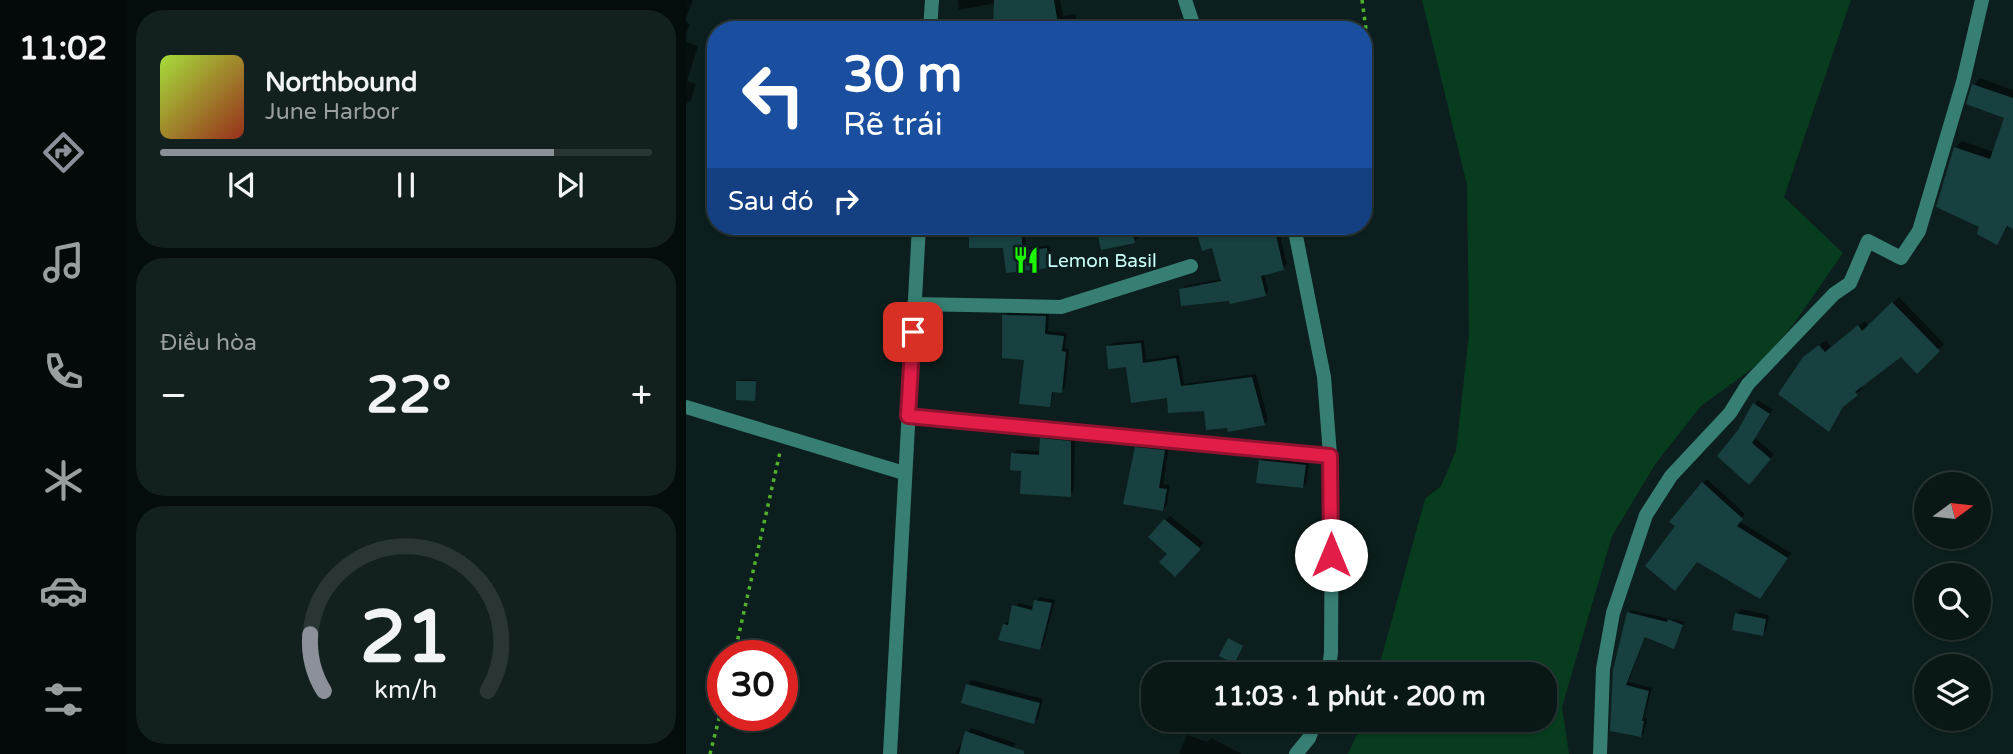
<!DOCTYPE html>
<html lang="vi">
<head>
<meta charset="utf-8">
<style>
  :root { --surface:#091716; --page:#12201f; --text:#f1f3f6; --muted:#999fa1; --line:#293635; --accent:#8c9099 }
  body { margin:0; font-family:"Varela Round",sans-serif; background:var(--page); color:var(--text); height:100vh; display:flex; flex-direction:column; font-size:26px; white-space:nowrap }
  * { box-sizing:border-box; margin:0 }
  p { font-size:23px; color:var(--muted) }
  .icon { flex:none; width:38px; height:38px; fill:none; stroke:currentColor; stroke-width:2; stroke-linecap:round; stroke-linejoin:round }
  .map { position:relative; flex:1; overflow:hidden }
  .drawer { display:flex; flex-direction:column; gap:10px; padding:10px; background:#050d0c; width:560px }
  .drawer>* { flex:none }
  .banner { position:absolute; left:21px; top:21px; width:665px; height:214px; border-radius:28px; box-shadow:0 2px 5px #0004,0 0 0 2px var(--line); background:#1a4fa0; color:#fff; overflow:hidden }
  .needle { width:46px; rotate:75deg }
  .fabs { position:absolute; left:1228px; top:472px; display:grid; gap:14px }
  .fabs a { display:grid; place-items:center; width:77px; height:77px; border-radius:50%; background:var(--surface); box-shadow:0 2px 5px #0004,0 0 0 2px var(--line); font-size:35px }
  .speed { position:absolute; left:21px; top:640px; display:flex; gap:14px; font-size:35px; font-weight:700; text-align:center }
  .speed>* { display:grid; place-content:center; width:91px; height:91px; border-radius:50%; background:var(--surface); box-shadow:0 2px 5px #0004,0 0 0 2px var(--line); line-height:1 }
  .speed .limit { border:10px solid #d22; background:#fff; color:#111 }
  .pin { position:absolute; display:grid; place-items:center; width:60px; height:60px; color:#fff; margin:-30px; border-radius:14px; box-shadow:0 4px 10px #0006 }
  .me { position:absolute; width:77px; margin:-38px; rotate:0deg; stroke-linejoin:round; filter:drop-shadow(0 0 5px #0008) }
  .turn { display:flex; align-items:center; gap:24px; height:147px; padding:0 21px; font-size:32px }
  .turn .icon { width:91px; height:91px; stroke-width:2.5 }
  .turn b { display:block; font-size:49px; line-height:60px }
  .then { display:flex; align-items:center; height:66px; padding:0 21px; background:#0003; gap:14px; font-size:26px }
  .big { font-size:52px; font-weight:700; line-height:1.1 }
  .drawer .tile { flex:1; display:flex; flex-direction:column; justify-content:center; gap:10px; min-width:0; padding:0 24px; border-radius:28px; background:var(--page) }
  .drawer .dial { align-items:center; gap:0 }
  .dial svg { height:182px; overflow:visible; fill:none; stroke:var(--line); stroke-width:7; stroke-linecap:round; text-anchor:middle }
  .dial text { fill:var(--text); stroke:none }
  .song { display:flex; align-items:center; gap:21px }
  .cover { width:84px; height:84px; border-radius:10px; background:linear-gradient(135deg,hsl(80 70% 55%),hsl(10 70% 35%)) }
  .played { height:7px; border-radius:4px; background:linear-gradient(90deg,var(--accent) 80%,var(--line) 80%) }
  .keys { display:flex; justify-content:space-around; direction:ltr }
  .heat { display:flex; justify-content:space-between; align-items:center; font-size:38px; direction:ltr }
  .trip { position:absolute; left:455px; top:662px; width:416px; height:70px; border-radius:28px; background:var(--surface); box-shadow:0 2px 5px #0004,0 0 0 2px var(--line); font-weight:700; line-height:70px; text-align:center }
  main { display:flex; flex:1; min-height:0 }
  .tabs { display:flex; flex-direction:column; width:126px; justify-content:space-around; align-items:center; background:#040909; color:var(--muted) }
  .tabs .icon { width:49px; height:49px }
  .tabs .selected { color:var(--accent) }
  .tabs b { font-size:32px; color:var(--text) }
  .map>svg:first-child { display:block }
  .water { fill:#083c1e }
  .shadow { fill:#0007 }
  .building { fill:#184040 }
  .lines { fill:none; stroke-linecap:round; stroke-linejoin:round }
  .path { stroke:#50b22b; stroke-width:3.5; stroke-dasharray:3.5 5; stroke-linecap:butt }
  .minor { stroke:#367f72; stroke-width:14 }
  .route-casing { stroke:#92132f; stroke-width:18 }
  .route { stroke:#e11d48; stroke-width:12 }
  .labels { text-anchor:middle; stroke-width:6; stroke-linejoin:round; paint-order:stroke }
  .poi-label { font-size:19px; fill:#cafffa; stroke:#0c1f1e; text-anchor:start }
</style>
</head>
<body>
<main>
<nav class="tabs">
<b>11:02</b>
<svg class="icon selected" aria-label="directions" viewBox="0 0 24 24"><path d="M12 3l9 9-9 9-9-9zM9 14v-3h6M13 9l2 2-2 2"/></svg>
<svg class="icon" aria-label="music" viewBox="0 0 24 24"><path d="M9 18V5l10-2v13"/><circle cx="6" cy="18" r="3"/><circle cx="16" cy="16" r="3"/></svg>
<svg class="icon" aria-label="phone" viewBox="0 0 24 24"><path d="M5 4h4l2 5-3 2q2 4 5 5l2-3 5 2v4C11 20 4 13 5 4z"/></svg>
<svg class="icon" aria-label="climate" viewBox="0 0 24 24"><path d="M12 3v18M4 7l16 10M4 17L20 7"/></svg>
<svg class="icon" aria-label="car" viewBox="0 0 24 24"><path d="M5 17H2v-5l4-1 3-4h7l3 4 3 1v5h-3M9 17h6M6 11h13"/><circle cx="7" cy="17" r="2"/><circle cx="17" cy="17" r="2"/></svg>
<svg class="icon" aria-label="filters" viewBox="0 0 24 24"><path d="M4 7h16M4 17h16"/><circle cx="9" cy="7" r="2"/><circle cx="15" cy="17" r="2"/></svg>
</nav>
<section class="drawer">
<div class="tile">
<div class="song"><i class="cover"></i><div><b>Northbound</b><p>June Harbor</p></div></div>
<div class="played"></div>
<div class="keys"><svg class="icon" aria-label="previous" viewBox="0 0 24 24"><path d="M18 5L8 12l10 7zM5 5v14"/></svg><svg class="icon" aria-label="pause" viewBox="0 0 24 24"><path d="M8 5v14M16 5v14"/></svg><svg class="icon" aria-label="next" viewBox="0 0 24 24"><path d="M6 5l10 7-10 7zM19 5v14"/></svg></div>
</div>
<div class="tile"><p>Điều hòa</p>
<div class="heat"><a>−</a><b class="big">22°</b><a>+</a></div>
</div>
<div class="tile dial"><svg viewBox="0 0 100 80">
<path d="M14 69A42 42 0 1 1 86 69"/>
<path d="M14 69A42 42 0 0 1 8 44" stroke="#8c9099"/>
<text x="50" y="56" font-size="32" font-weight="700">21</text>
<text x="50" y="72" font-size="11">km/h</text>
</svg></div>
</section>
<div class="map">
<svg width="1327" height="754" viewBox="0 0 1327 754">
  <rect width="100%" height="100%" fill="#0c1f1e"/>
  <path class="water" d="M736,0H1165L1098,197L1157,253L1107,325L1074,363L1015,406L970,463L926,536L876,707L883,754H662L678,719H859V674H691L739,499L755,486L770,451L783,334L781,185Z"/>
  <path class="shadow" d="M0,0H7L0,18Z
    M272,0H374L377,16L389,14L392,26L387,30H309V3L273,10Z
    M0,22L4,24L0,34Z
    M0,42L12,46L1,81L10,84L5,100L0,104Z
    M1294,78L1327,90V227L1323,225L1311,243L1295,227L1269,148L1276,141L1308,152L1320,117L1283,103L1288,85Z
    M287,226H339L340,248L364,245L366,262L362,266L285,232Z
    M412,226H449L452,238L448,241L416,247Z
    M511,226H535L536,231L558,226L567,228L592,226L601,265L578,273L582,291L579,294L545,299L495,290L499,286L536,279L527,246L517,249Z
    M1213,297L1258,344L1231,371L1215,355L1175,385L1177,388L1161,401L1143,429L1126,351L1140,340L1145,347L1179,321L1183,326Z
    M322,312L363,313L362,331L381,333L379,348L383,349L379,387L375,391H368L363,406L318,316Z
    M458,340L460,360L493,355L498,384L570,374L582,420L578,424L542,426L519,409L482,396L422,347L426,343Z
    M53,380H70L68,399L52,382Z
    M1072,400L1087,410L1069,438L1088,454L1068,479L1054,431Z
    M360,435L389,437L388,490L384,495L337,469L327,454L331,450L355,451L356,439Z
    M455,444L483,446L477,484L484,485L481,504L477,509L451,448Z
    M579,456L623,461L621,482L617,486L575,461Z
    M1021,479L1059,514L1053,521L1105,553L1078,593L1017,484Z
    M484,516L518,543L489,575L483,554L465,537Z
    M353,597L369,600L357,645L353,649L318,624L324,621L332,603L348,607Z
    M1055,609L1083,615L1080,630L1076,634L1051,614Z
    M945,610L999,622L987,647L960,636L942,682L966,688L958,718H961L958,732L955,736L926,730L942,613Z
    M286,680L357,699L352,718L348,722L282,684Z
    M285,728L329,743L325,754H269Z
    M501,735L521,742L525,738L556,754H496L493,753Z"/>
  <path class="building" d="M308,0H368L373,30H307Z
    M1286,84L1327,98V229L1321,226L1311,245L1291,234L1293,227L1250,207L1268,147L1304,159L1318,118L1280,104Z
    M410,226H445L449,243L415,250Z
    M509,226H531L533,233L562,226L564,231L588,226L598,270L575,276L580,296L544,304L543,301L495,306L493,289L535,281L526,248L516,251Z
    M336,231V251L361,248L363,268L320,273L317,248H283V232Z
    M1206,302L1254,351L1231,374L1215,357L1169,392L1172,395L1157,407L1143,432L1092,394L1117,357L1133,345L1139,352L1172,325L1176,331Z
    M316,315L360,316L359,334L378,336L376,351L380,352L376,393L366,392L364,407L333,404L338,360L316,358Z
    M455,343L457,363L490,358L495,386L566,377L579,425L542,432L541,428L520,430L518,411L482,413L481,398L445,403L440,367L422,369L420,346Z
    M50,381H70L69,401L50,400Z
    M1067,403L1084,414L1066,443L1085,459L1063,485L1031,456L1052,430Z
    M354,438L385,441V497L334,494L335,471L324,470L325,453L353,455Z
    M449,447L479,450L473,488L481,489L477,511L437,504Z
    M573,460L620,465L617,488L570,483Z
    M1016,482L1057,519L1051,526L1102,558L1074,599L1011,562L989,591L959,566L989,526L983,522Z
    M478,519L515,549L489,577L473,562L481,554L462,537Z
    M348,600L366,603L354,650L312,640L317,624L322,625L326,605L346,610Z
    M941,612L981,622L982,619L997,625L988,649L959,637L940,685L963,691L956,721H958L955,737L924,731L927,670Z
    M1049,613L1080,619L1077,636L1046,630Z
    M542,638L557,646L548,664L533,656Z
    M280,684L354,703L348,724L275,703Z
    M279,731L338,751V754H273Z"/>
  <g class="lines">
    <path class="path" d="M676,0L680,29L677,30
      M48,656L94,452
      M24,754L37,703"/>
    <path class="minor" d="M499,0L509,30
      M244,30L246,0
      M608,226L638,377L646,481L645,653L642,674
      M228,304L375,307L505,266
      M0,407L218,473
      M222,416L644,456
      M204,754L233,226
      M610,754L623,738L630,719
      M914,754L917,669L927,613L960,515L985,476L1044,413L1062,384L1148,294L1164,283L1182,241L1215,258L1233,231L1277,82L1296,0"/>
  </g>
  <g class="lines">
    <defs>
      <path id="route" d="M227,332L222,416L644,456L645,555"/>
    </defs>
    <use href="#route" class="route-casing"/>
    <use href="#route" class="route"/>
  </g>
  <defs>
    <symbol id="restaurant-bare" viewBox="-9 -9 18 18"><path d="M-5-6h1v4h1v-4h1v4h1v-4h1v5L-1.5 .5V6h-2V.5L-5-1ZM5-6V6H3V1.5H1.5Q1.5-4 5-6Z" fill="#1cf500" stroke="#0c1f1e" stroke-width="2.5" paint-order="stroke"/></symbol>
  </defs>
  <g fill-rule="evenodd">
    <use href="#restaurant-bare" x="321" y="241" width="38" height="38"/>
  </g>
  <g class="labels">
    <g class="poi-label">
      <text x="361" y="267">Lemon Basil</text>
    </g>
  </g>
</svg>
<div class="fabs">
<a><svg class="needle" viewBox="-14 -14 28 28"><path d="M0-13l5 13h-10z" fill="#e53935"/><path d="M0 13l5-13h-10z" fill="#999fa1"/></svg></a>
<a><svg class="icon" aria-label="search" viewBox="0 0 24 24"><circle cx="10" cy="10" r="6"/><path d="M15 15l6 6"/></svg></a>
<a><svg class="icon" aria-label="layers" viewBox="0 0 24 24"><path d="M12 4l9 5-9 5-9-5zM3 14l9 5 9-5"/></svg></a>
</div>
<div class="speed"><div class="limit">30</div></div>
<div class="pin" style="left:227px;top:332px;background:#d93025"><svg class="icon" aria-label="arrive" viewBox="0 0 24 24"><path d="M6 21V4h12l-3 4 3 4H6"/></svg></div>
<svg class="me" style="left:645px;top:555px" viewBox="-20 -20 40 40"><circle r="19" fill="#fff"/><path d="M0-13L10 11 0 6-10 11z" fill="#e11d48"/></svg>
<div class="trip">11:03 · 1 phút · 200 m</div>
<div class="banner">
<div class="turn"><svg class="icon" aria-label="left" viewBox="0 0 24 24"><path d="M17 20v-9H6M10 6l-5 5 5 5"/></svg><div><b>30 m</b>Rẽ trái</div></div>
<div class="then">Sau đó<svg class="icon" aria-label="right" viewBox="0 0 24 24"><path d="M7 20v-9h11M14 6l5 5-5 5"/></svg></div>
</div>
</div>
</main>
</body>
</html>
